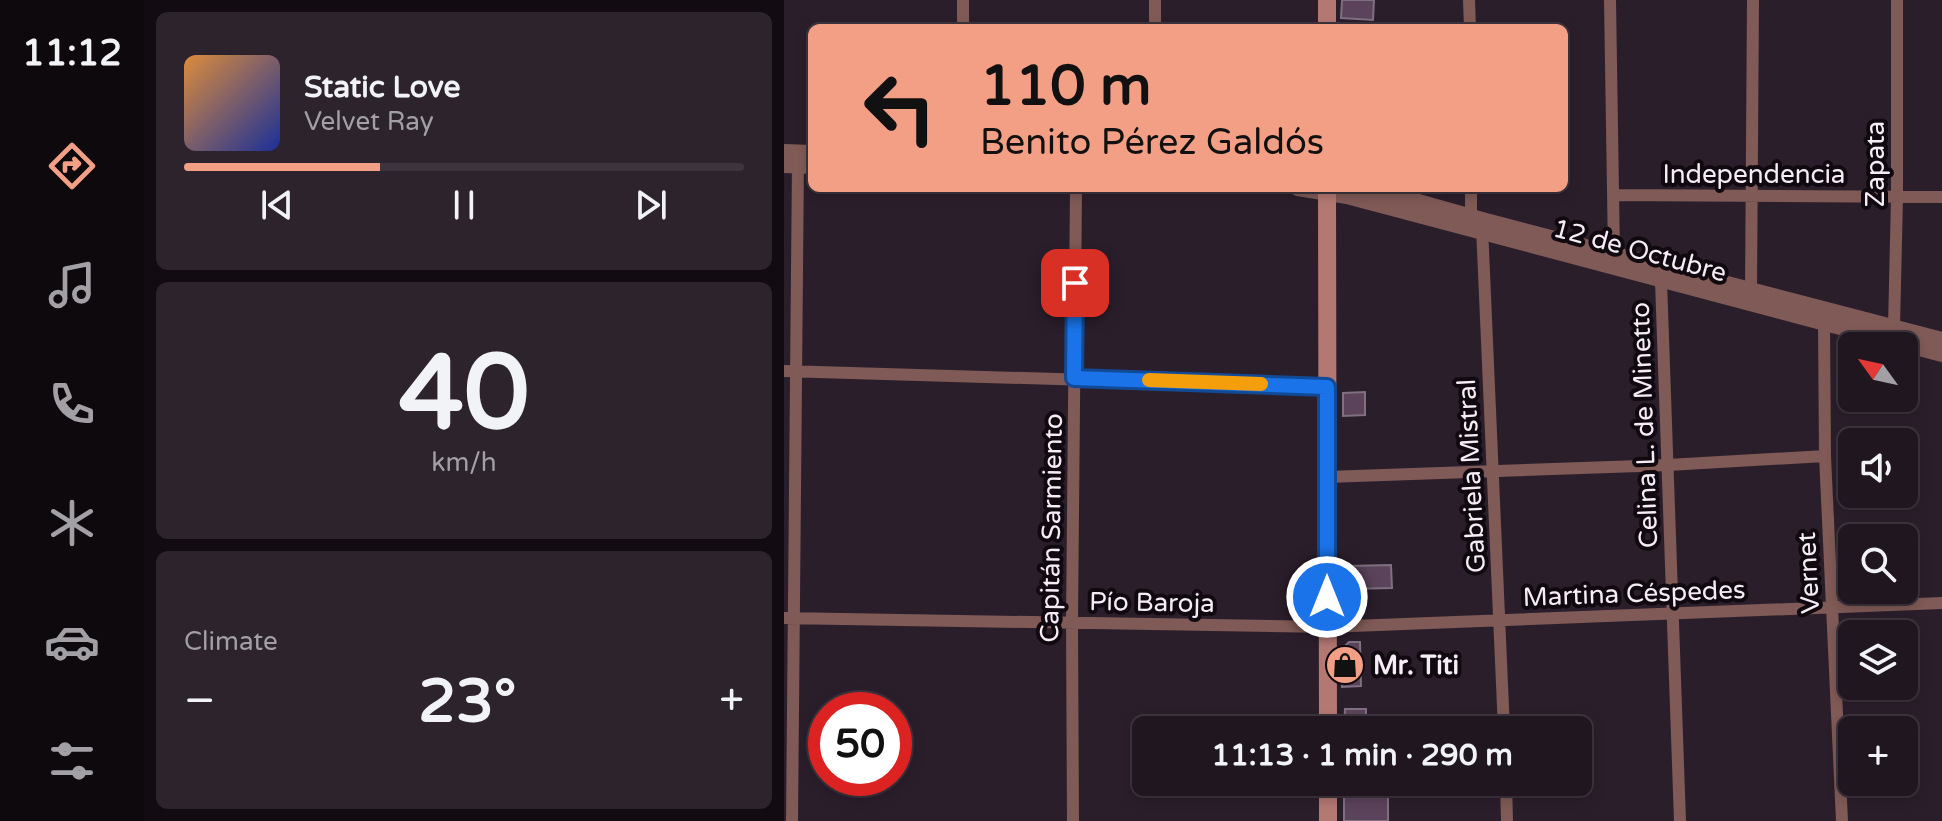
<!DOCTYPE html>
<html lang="en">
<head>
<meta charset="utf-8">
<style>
  :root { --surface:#201620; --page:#2d232d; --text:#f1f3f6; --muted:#a29fa5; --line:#3d353e; --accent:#f39f85 }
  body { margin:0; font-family:"Varela Round",sans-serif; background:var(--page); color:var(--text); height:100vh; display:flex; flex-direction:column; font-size:30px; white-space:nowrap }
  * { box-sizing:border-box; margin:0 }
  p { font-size:26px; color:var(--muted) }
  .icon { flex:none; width:44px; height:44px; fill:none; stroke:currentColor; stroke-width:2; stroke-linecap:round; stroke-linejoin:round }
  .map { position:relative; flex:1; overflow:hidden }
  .panel { display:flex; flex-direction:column; gap:12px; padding:12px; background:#120c12; width:640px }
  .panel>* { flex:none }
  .top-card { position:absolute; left:24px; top:24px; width:760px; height:168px; border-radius:12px; box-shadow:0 4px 12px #0003,0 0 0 2px var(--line); background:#f39f85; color:#111; overflow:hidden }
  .needle { width:52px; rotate:303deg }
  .buttons { position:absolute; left:1054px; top:332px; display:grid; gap:16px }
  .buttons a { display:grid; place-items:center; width:80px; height:80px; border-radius:12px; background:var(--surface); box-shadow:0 4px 12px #0003,0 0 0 2px var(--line); font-size:40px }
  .speed { position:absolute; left:24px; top:692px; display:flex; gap:16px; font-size:40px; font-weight:700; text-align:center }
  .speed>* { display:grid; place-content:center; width:104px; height:104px; border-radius:50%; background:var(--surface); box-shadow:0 4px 12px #0003,0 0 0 2px var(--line); line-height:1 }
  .speed .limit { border:12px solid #d22; background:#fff; color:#111 }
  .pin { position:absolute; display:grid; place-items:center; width:68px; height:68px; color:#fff; margin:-34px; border-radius:16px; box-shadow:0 4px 12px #0006 }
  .me { position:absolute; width:88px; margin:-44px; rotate:0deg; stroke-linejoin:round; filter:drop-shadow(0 0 6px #0008) }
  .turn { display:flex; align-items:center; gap:28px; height:168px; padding:0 40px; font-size:36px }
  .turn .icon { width:104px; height:104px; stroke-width:2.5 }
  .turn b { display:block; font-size:56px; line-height:68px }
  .big { font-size:60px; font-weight:800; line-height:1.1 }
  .panel .widget { flex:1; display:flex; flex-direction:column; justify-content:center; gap:12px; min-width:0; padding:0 28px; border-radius:12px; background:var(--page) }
  .panel .dial { align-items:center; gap:0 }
  .dial b { font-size:104px; line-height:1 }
  .song { display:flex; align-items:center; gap:24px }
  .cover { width:96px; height:96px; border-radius:12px; background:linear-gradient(135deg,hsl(30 70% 55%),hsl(230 70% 35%)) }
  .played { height:8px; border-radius:4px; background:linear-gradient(90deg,var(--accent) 35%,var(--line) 35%) }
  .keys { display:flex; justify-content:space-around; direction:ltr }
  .heat { display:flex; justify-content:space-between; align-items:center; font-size:44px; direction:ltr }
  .trip { position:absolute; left:348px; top:716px; width:460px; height:80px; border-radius:12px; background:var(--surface); box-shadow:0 4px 12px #0003,0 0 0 2px var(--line); font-weight:800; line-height:80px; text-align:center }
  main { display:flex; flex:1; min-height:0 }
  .menu { display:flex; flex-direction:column; width:144px; justify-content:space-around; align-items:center; background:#0d090d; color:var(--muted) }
  .menu .icon { width:56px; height:56px }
  .menu .on { color:var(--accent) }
  .menu b { font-size:36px; color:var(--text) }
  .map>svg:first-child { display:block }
  .building { fill:#5c435c; stroke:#7f707f; stroke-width:2 }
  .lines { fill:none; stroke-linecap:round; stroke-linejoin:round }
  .minor { stroke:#7f5a56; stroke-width:12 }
  .tertiary { stroke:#7f5a56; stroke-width:16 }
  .secondary { stroke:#b47872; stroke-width:18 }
  .route-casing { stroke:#114b97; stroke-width:20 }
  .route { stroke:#1a73e8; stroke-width:14 }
  .slow { stroke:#f59e0b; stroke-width:14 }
  .labels { text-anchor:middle; stroke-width:8; stroke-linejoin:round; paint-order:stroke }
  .street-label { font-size:26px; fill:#f5ecf5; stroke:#100a10 }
  .poi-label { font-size:26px; font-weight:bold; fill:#f5ecf5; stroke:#100a10; text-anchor:start }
</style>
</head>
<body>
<main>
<nav class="menu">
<b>11:12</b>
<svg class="icon on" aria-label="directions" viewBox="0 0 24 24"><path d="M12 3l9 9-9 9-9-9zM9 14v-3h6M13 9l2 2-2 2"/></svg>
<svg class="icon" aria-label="music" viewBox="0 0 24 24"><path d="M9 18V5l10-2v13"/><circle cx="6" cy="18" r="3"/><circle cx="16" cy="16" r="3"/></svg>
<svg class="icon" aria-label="phone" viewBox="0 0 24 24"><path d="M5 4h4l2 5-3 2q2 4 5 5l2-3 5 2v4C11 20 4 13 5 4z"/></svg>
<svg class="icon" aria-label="climate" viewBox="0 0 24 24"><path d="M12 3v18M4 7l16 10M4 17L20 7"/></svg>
<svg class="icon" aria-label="car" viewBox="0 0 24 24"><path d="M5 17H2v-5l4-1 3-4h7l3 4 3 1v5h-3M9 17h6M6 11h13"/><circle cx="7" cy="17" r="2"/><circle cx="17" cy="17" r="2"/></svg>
<svg class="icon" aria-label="filters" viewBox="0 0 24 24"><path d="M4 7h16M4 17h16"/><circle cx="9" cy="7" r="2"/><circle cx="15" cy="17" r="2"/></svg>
</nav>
<section class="panel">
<div class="widget">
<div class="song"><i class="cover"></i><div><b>Static Love</b><p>Velvet Ray</p></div></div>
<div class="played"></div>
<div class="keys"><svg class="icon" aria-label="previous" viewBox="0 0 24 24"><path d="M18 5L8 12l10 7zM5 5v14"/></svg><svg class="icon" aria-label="pause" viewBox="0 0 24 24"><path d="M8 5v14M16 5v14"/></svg><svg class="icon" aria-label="next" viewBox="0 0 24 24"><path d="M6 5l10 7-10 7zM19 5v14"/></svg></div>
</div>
<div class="widget dial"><b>40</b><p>km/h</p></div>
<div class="widget"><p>Climate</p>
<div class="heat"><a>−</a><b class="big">23°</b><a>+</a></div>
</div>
</section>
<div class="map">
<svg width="1158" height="821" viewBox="0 0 1158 821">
  <rect width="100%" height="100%" fill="#2b1e2b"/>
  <path class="building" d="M558,0H590L589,20L557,18Z
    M581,392V415L559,416V393Z
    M607,565L608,588L563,589L562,566Z
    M565,642H576L577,686L558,687L557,650Z
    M561,709H582V730H560Z
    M560,782H604V821H560Z"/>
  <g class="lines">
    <path class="minor" d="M685,0L686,28
      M826,0L830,254L826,260
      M179,28V0
      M371,28V0
      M687,188V225
      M831,195L1158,197
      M698,227L720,730
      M879,275L877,281L896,821
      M967,291L969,0
      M1040,324L1041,456L1058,821
      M1110,327L1113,197V0
      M0,371L543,387
      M543,477L884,465L1041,456
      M0,618L543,627L1158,603
      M722,782L723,821
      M8,821L14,160
      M289,821L288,622L292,188"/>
    <path class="tertiary" d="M0,152L28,153
      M0,165L28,166
      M514,188L563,196L1158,354
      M585,188L698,220L1158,340"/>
    <path class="secondary" d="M543,28V0
      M543,188L544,730
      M544,782V821"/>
  </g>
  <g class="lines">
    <defs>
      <path id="route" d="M291,283L290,378L543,387V597"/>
    </defs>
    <use href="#route" class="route-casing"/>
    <use href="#route" class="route"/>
    <path class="slow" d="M365,380L477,384"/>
  </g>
  <defs>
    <symbol id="shop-disc" viewBox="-11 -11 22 22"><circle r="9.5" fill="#f39f85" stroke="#100a10"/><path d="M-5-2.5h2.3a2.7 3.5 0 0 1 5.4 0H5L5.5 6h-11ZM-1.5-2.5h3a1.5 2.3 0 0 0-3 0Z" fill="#111"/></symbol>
  </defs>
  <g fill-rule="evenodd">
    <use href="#shop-disc" x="539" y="643" width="44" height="44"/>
  </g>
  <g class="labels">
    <g class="street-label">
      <text transform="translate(1091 164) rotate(-90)" y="9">Zapata</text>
      <text x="970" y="183">Independencia</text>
      <text transform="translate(856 250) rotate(15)" y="9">12 de Octubre</text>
      <text transform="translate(860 425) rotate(-92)" y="9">Celina L. de Minetto</text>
      <text transform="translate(687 476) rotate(-93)" y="9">Gabriela Mistral</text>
      <text transform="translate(267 528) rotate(-89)" y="9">Capitán Sarmiento</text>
      <text transform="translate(1024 573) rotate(-93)" y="9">Vernet</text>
      <text transform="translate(850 593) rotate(-2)" y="9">Martina Céspedes</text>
      <text transform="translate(368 602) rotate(1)" y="9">Pío Baroja</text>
    </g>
    <g class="poi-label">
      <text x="589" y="674">Mr. Titi</text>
    </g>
  </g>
</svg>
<div class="buttons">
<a><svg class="needle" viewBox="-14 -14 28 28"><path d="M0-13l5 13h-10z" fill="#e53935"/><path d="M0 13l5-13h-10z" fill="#a29fa5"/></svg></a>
<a><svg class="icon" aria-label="sound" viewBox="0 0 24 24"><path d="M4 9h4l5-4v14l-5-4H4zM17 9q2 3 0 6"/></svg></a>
<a><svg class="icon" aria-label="search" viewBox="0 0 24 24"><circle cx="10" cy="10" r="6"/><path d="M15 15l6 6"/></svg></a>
<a><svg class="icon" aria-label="layers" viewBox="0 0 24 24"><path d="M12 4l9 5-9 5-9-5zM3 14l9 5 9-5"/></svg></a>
<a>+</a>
</div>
<div class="speed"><div class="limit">50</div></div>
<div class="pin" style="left:291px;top:283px;background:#d93025"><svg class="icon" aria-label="arrive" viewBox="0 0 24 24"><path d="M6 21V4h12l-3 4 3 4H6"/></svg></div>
<svg class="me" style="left:543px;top:597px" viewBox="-20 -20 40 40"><circle r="17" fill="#1a73e8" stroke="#fff" stroke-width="3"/><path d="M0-11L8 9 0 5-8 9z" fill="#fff"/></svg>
<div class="trip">11:13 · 1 min · 290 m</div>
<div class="top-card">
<div class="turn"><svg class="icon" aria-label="left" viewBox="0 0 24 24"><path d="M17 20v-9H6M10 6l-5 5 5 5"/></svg><div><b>110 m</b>Benito Pérez Galdós</div></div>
</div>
</div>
</main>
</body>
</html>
